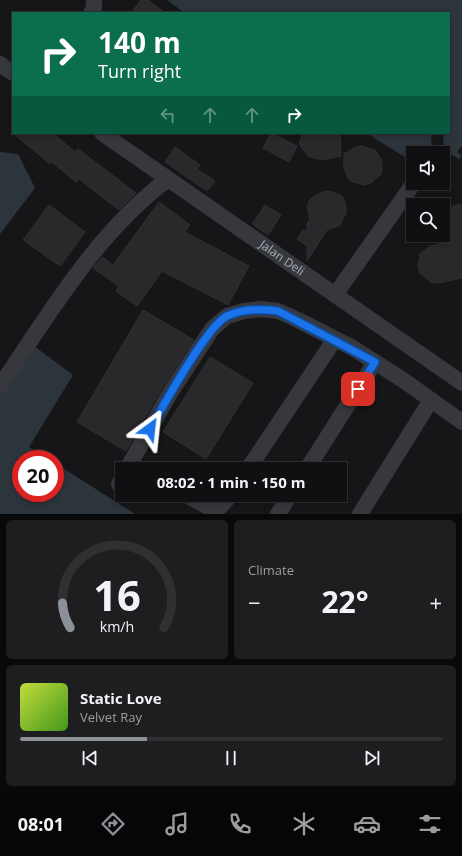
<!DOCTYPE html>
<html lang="en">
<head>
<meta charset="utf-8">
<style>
  :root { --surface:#101012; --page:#1e1e20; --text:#f1f3f6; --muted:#9c9d9f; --line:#303032; --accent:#8c9099 }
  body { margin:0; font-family:"Open Sans",sans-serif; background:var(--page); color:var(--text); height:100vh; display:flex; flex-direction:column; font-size:15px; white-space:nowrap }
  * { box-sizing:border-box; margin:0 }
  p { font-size:13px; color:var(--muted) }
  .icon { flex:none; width:22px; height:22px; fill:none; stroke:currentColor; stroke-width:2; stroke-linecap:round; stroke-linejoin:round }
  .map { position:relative; height:514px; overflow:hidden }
  .drawer { display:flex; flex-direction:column; gap:6px; padding:6px; background:#09090a; flex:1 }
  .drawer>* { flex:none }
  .guide { position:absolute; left:12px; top:12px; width:438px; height:122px; border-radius:0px; box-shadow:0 2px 6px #0003,0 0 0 1px var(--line); background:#0b6e4f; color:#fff; overflow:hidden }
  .fabs { position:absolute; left:406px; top:146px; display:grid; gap:8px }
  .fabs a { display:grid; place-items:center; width:44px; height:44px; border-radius:0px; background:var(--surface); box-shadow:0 2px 6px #0003,0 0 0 1px var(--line); font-size:20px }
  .speed { position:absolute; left:12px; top:450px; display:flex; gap:8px; font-size:20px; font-weight:700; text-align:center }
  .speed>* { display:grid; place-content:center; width:52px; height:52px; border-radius:50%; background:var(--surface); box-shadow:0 2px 6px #0003,0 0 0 1px var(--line); line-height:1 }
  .speed .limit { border:6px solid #d22; background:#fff; color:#111 }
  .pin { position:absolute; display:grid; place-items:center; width:34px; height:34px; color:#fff; margin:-17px; border-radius:8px; box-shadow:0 2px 6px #0006 }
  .me { position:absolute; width:44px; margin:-22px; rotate:30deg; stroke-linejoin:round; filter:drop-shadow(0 0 3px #0008) }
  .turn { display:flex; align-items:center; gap:14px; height:84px; padding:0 20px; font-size:18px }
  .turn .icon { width:52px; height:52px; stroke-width:2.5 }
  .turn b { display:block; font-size:28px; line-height:34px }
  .lanes { display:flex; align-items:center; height:38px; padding:0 20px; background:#0003; justify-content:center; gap:20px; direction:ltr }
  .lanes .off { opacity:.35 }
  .big { font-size:30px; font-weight:700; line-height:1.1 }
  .drawer .tile { flex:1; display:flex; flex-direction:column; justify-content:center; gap:6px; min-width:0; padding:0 14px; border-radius:6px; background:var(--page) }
  .drawer .dial { align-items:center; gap:0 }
  .dial svg { height:104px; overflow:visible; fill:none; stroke:var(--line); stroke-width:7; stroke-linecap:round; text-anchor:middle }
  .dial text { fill:var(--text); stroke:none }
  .song { display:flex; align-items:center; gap:12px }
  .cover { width:48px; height:48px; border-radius:6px; background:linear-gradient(135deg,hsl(70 70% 55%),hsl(100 70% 35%)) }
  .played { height:4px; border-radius:2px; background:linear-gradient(90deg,var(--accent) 30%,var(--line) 30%) }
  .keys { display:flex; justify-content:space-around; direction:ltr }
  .heat { display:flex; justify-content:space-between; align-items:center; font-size:22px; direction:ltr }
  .drawer .tiles { flex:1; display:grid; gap:6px; grid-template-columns:1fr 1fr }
  .tile:last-child { grid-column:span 2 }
  .trip { position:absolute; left:115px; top:462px; width:232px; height:40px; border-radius:0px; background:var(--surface); box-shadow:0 2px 6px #0003,0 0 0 1px var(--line); font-weight:700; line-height:40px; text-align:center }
  .dock { display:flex; height:64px; justify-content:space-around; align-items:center; background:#060607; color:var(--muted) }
  .dock .icon { width:28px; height:28px }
  .dock .current { color:var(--accent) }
  .dock b { font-size:18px; color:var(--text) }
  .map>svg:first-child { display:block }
  .water { fill:#2c353c }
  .building { fill:#29292c; stroke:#303034 }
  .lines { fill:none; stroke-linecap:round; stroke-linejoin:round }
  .minor { stroke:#37383d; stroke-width:16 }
  .route-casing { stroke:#114b97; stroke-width:10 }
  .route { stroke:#1a73e8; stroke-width:7 }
  .labels { text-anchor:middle; stroke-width:4; stroke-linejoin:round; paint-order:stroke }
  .street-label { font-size:12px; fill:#a8adb8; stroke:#111113 }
</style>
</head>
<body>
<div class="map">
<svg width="462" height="514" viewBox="0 0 462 514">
  <rect width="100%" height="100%" fill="#161618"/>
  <path class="water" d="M169,0H462V146L457,152L462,156L459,159L444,150L443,133H449V13H185L168,1Z
    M366,133H428L431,135L432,153H413V162Z
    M0,152L18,154L35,188L0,234Z
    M34,346L73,375L29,447L48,459H21V493H55V463L135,514H0V393Z"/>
  <path class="building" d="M141,0H148L165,13H131Z
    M13,133H53L75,152L78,149L136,193L119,210L79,179L76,182L52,162L50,164Z
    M271,133L297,146L289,162L263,148Z
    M303,133H340L341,156L322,160L308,156L299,144Z
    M362,146L375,150L382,161L381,174L371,183L364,185L350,181L344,169V154L356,147Z
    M175,147L200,165L197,169L215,181L207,191L165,162Z
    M326,191L332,192L342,196L346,206V213L340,225L327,230L307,261V246L297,239L303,230L307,232V223L310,220L307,207L309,201L314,196Z
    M159,202L190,225L185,232L249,266L228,305L162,271L137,306L116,291L119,286L93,268L102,257L113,265Z
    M462,204V278L438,283L431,282L420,273L418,267L420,254L430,246L443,243V215L453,206Z
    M49,205L85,232L60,266L23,240Z
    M265,205L281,215L268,235L252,224Z
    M143,310L194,340L162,388L126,451L77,422Z
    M210,357L253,383L206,459L163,432Z"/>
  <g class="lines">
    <g class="minor">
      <path d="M91,13L94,8V0"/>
      <path d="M0,64L13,73"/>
      <path id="s1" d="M102,133L462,383"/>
      <path d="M335,295L411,187"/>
      <path d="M0,386C50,313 96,233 168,179"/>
      <path d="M127,469L170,393L212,329L227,316L244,311L261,309L278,311L298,320L353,348L403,380L462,422"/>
      <path d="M248,469L335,339"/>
      <path d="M307,469L375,362"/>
      <path d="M119,484L122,478"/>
      <path d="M186,495L214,510L219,508L231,495"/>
      <path d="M278,514L290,495"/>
      <path d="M360,514L431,400"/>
    </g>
  </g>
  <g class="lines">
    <defs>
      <path id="route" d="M150,429C163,406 207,326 227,316C243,308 262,309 278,311L375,362L358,389"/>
    </defs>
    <use href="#route" class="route-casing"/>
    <use href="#route" class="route"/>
  </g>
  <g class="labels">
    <g class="street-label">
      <text dy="4" stroke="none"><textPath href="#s1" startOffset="219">Jalan Deli</textPath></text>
    </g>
  </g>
</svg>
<div class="fabs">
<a><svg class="icon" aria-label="sound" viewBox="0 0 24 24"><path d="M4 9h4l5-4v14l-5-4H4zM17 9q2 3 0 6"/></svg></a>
<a><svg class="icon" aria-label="search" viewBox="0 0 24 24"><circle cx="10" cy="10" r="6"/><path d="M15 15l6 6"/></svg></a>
</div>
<div class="speed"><div class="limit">20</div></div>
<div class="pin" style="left:358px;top:389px;background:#d93025"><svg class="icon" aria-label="arrive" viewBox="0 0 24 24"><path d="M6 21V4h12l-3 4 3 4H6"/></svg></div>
<svg class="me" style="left:150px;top:429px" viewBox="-20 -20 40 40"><path d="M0-17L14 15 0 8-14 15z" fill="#1a73e8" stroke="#fff" stroke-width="4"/></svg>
<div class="trip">08:02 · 1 min · 150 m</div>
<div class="guide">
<div class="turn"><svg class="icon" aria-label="right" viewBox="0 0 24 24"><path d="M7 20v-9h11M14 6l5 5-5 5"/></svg><div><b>140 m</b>Turn right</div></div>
<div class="lanes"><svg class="icon off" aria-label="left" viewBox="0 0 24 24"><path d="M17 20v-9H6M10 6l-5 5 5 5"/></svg><svg class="icon off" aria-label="ahead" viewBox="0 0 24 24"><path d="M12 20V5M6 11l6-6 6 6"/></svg><svg class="icon off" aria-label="ahead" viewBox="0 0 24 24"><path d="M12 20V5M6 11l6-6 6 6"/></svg><svg class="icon" aria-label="right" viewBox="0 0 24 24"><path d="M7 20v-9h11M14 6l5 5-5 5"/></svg></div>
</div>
</div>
<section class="drawer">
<div class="tiles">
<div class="tile dial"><svg viewBox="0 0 100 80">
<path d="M14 69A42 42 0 1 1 86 69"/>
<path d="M14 69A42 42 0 0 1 8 50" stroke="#8c9099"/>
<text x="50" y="56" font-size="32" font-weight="700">16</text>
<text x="50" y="72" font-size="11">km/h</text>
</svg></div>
<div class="tile"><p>Climate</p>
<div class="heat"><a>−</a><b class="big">22°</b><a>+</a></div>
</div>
<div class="tile">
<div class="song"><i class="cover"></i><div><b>Static Love</b><p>Velvet Ray</p></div></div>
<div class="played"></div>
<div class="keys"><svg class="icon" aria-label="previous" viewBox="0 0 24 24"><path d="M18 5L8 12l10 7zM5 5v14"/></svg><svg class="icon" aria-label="pause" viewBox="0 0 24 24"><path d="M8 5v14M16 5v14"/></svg><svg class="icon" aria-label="next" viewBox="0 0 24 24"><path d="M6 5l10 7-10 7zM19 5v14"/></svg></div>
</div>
</div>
</section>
<nav class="dock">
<b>08:01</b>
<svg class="icon current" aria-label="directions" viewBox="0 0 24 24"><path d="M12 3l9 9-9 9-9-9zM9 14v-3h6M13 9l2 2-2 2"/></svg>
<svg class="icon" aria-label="music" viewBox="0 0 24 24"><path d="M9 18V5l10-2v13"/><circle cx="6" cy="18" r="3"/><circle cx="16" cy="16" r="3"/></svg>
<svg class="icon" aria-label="phone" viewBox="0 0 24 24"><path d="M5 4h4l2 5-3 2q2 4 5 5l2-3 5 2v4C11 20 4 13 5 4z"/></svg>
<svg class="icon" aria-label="climate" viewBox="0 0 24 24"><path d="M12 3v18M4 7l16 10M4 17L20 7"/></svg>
<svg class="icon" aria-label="car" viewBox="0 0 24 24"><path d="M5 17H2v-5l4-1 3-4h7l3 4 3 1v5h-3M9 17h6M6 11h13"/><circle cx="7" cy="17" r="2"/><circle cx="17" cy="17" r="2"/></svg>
<svg class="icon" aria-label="filters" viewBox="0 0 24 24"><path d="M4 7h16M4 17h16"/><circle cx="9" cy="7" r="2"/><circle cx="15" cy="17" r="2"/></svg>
</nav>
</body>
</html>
